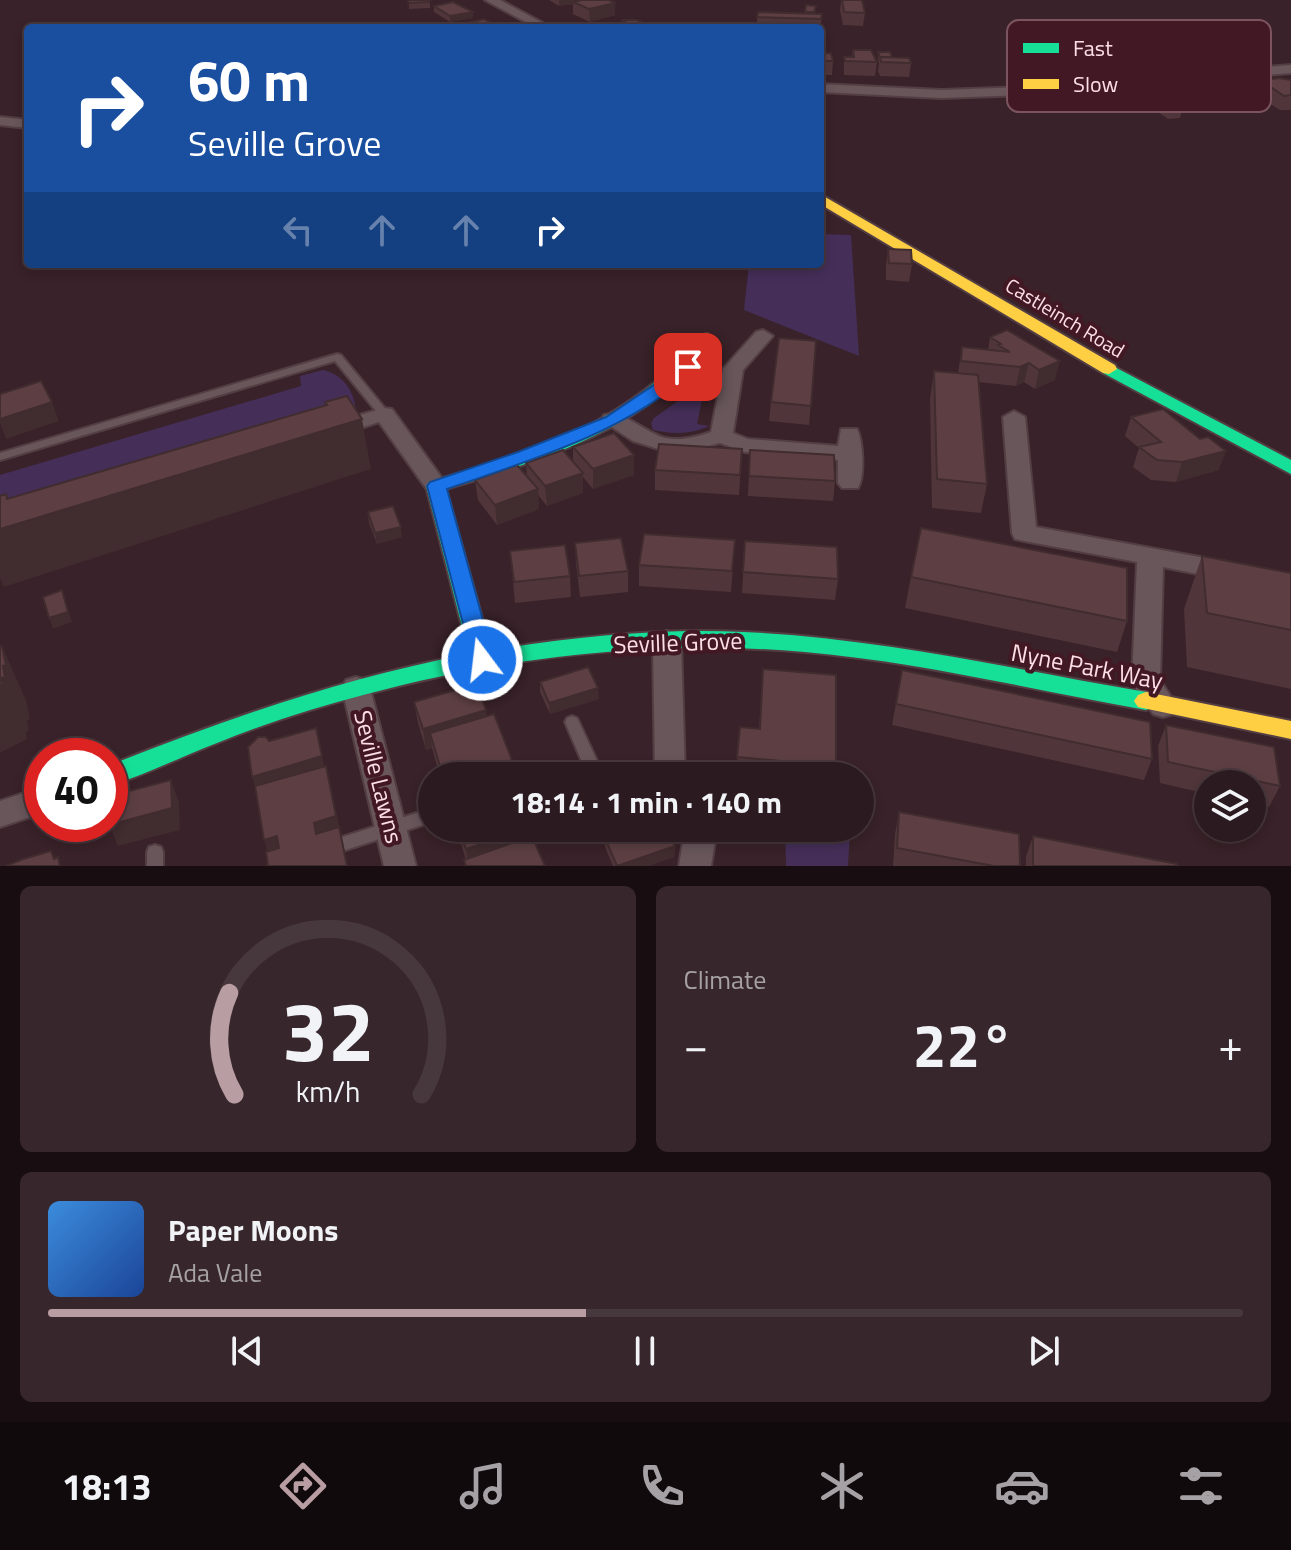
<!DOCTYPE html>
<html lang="en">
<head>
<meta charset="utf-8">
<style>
  :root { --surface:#2b1a1f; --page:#37272c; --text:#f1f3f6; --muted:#a6a1a4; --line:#47383d; --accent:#b89da3 }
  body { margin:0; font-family:"Titillium Web",sans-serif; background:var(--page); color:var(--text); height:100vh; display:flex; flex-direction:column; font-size:30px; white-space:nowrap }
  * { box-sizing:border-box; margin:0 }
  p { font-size:26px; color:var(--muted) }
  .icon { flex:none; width:44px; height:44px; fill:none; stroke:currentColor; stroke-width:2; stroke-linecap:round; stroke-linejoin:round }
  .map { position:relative; height:866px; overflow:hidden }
  .details { display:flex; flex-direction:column; gap:20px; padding:20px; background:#180e11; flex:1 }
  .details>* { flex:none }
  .hud { position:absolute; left:24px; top:24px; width:800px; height:244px; border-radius:8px; box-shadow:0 4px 12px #0003,0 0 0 2px var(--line); background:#1a4fa0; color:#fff; overflow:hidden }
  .tools { position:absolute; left:1194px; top:770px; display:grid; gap:16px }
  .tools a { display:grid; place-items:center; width:72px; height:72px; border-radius:50%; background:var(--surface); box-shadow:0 4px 12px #0003,0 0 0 2px var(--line); font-size:40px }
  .speed { position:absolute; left:24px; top:738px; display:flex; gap:16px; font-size:40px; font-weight:700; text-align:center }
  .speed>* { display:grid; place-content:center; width:104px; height:104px; border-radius:50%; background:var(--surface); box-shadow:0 4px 12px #0003,0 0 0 2px var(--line); line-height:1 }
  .speed .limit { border:12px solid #d22; background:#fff; color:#111 }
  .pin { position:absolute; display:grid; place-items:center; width:68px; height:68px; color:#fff; margin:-34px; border-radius:16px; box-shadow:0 4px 12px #0006 }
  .me { position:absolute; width:88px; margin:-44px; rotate:345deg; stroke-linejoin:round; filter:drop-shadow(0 0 6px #0008) }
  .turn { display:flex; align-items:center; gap:28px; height:168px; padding:0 32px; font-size:36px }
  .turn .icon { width:104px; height:104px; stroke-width:2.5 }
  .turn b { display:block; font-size:56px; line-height:68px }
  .lanes { display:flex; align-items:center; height:76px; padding:0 32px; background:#0003; justify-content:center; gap:40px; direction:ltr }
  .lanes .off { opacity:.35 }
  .big { font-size:60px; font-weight:700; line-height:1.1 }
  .details .widget { flex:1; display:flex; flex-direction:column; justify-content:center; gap:12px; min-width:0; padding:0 28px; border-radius:12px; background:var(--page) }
  .details .dial { align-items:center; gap:0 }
  .dial svg { height:208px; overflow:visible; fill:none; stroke:var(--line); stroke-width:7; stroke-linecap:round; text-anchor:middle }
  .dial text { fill:var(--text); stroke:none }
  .song { display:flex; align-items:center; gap:24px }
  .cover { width:96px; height:96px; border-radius:12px; background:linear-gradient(135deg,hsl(210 70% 55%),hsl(220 70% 35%)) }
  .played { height:8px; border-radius:4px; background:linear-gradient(90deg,var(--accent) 45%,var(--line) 45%) }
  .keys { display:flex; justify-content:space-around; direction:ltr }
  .heat { display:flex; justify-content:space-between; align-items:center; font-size:44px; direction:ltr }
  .details .tiles { flex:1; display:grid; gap:20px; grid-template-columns:1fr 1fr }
  .widget:last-child { grid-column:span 2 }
  .trip { position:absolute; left:418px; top:762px; width:456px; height:80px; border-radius:40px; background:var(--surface); box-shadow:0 4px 12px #0003,0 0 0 2px var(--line); font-weight:700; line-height:80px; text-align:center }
  .menu { display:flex; height:128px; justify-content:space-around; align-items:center; background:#110a0c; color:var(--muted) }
  .menu .icon { width:56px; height:56px }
  .menu .on { color:var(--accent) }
  .menu b { font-size:36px; color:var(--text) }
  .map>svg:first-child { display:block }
  .green { fill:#452f59 }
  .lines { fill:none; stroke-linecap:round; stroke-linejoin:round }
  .lane-casing { stroke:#533e44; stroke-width:4 }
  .street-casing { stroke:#533e44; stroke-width:4 }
  .fast-casing { stroke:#533e44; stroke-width:4 }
  .slow-casing { stroke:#533e44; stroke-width:4 }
  .lane { fill:#68565b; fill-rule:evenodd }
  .street { fill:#68565b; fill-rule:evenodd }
  .fast { fill:#16e098; fill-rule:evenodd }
  .slow { fill:#ffcf43; fill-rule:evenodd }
  .wall { fill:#50363a }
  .shaded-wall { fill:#412c2f }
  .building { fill:#5d3f43; stroke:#412c2f; stroke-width:2 }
  .route { fill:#1a73e8; stroke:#114b97; stroke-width:2 }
  .labels { text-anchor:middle; stroke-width:8; stroke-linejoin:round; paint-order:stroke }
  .street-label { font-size:20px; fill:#fddfe5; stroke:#431825 }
  .near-street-label { font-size:24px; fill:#fddfe5; stroke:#431825 }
  .key { fill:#431825; stroke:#7b545f; stroke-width:2 }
  .key-label { font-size:22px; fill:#fddfe5 }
</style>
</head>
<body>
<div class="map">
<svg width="1291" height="866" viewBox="0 0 1291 866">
  <rect width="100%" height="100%" fill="#392229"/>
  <path class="green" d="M820,234L851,235L859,356L744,310L749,264H820Z
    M323,370C343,374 355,392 356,412L0,524V475L301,386L300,376Z
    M706,381L697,424L709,426C689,435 674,434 653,430L651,423L654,418Z
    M785,828L850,830L848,866H786Z"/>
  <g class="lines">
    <defs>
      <path id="lane" d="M337,354L341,355L388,412L389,414L388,416H380L335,361L0,460V453Z
        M572,716L577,718L579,722L604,776H588L587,773L577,776H547L550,772L582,762L565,722L567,718Z
        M432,808V822L330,855L324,853L322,848L324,843Z
        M155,845L161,847L163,852V866H147V852L149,847Z"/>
      <path id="street" d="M485,0H500L552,28H537Z
        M1291,65V73L1053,94L941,98L820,92V84L941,90L1053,86Z
        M0,117L28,120V128L0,125Z
        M763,330L773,336L743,370L733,433L748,439L838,446L841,429H857C863,441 865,476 858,488H842L838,483V460L745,452L720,443L689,451H665L633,441L601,420L604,415C625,410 645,433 665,438C681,441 696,437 711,432L723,369L756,332Z
        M384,408L392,409L444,481L448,486L444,491H428L379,422L336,436L325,429L328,424Z
        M1014,411L1025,417L1036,527L1227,562L1236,565L1240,571L1236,577L1227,580L1163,567L1160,680L1177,706L1173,714L1163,717L1153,714L1132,682L1137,562L1024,541L1015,539L1012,533L1003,417Z
        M667,631L677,634L681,641L685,776H655L653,641L657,634Z
        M356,677L366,680L370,688L416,866H384L342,688L346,680Z
        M42,787V813L0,827V801Z
        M685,828H717L711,866H679Z"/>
      <path id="fast" d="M707,334L715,339C651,427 547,459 446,489L491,650C574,637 659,628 744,632C880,638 1013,669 1146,692L1154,695L1158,701L1154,707L1146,710C1033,690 920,662 805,652C658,639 509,656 367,694C316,707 266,723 217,743C181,757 146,774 110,786V765C228,718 344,678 469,654L426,486L429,482C537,451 627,425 701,336Z
        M1109,364L1291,460V474L1103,373L1101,369Z"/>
      <path id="slow" d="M820,194L1115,365L1117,369L1109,374L1103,373L820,204Z
        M1146,692L1291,721V739L1138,707L1134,701L1138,695Z"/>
    </defs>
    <use href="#lane" class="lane-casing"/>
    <use href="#street" class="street-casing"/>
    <use href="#fast" class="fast-casing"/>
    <use href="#slow" class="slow-casing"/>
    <use href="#lane" class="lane"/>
    <use href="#street" class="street"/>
    <use href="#fast" class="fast"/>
    <use href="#slow" class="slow"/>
  </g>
  <path class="wall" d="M409,0H430V8L409,9Z
    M549,0H575V1L615,3V15L590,22L573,14V4L559,6Z
    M841,0H862L865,13L863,26L843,25L840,10Z
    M806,5L816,6L815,14H822L820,32V28H757V17L804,14Z
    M434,6L473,12V18L450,22L434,12Z
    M853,50L877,62L875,76L844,75V57H852Z
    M878,52L911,63L909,77L880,76L878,71L879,64L878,59Z
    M820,53L833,61L832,75H820Z
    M1291,80V110H1280L1258,96L1262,81Z
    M1177,92L1219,101L1217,109L1188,110L1175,100Z
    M1160,104L1182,110L1180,118L1168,119L1158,112Z
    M888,249L912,264L909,282L886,280V266Z
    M990,337L1055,380L1035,389L1024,382L1016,386L978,382L987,484L981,513L932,508L930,399L934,371L958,373L962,347L988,350Z
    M816,341L809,425L769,421L771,402Z
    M1131,417L1219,470L1176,482L1151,480L1133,467L1139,448L1125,436Z
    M573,447L634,475L593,489L583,477V493L547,506L538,495L539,509L497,525L478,500L475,480L527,477L526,463L573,462Z
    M742,449L739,495L655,490V470Z
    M750,450L835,481L833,501L748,496Z
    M368,512L402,537L377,544L369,523Z
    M735,540L731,592L639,586V565Z
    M745,541L838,579L835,600L742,593Z
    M575,543L628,571V592L580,597L576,564Z
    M510,551L570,576L571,597L515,603Z
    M1202,556L1291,573V689L1187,667L1184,609Z
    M911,577L1127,621L1117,652L905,608Z
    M763,669L836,766L834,776H736L740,727L759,729Z
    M902,670L1152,759L1144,780L892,725Z
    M540,682L599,699L550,714L540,692Z
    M414,702L487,717L512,760L513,772L517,776H440L432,748L426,750L418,723Z
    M1166,725L1280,786L1269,807L1252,803V784H1208V794L1160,783L1158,746Z
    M899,812L1020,866H893L895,834Z
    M456,828H536L537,848L545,866H465L464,860H466Z
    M604,836L675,846L674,857L648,866H613L605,847Z
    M1033,836L1178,866H1026V857Z"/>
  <path class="shaded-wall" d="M559,0H575V3L573,2V4L559,6Z
    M615,3V15L590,22L589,9Z
    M473,12V18L450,22V16Z
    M1060,361L1055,380L1035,389L1039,370Z
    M1029,363L1024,382L1016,386L1020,367Z
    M52,402L59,421L6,439L0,423V419Z
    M362,419L371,469L4,587L0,578V529L6,494L18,523Z
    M1226,451L1219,470L1176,482L1182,462Z
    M634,455V475L593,489V469Z
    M583,473V493L547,506L545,486Z
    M538,489L539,509L497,525L495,505Z
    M401,527L402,537L377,544L375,533Z
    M62,590L72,622L53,629L49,618Z
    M2,646L26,700L30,719L27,721L29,731L26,732L27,739L0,753V686L3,666Z
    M598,688L599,699L550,714L549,703Z
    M486,710L488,732L430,733L432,748L426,750L423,729Z
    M316,728L327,778L259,798L252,777Z
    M512,760L513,776H492L491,767Z
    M326,766L348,866L316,834L314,823Z
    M171,780L179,802L180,830L118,846L109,825Z
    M530,828H536L537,848L468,866L466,849Z
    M277,836L283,858L270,862L264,840Z
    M675,846L674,857L648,866H617Z"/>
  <path class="building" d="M409,0H430L429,2L408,3Z
    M582,0H609L615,3L589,9L573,2Z
    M842,0H862L865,13L844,12Z
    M453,2L473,12L450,16L434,6Z
    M806,5L816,6L814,12H805Z
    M758,12L822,14L821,19L757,17Z
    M484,19L500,28H476L466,23Z
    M621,20H637L655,28H627L618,23L626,22Z
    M853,50H871L877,62L845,61L844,57H854Z
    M878,52H890L892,57H880Z
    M820,53H831L833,61H820Z
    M880,57L909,58L911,63L881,62Z
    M1279,78L1291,80V95L1284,96L1262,81Z
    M888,249L911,250L912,264L889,263Z
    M1007,330L1060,361L1039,370L1029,363L1020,367L961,361L962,347L1010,352L998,345L1001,344L990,337Z
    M779,338L816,341L811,406L771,402Z
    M934,371L978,375L987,484L937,479Z
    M41,381L52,402L0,419V394Z
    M347,396L362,419L0,529V496L6,494L7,499L327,405L325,402Z
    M1163,409L1200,439L1208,437L1226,451L1182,462L1157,460L1139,447L1161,442L1131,417Z
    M614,433L634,455L593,469L573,447Z
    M659,444L742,449L740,475L655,470Z
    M563,450L583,473L545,486L526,463Z
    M750,450L834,455L835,481L749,476Z
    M517,465L538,489L495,505L475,480Z
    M393,506L401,527L375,533L368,512Z
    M921,528L1127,568V621L911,577Z
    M644,534L735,540L732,571L639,565Z
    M621,538L628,571L579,576L575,543Z
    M745,541L837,547L838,579L743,572Z
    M565,545L570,576L514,582L510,551Z
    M1202,556L1291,573V630L1207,613Z
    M62,590L68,612L49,618L43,597Z
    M2,646L6,665L3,666L5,677L1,678L3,684L0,686V647Z
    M588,667L598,688L549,703L540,682Z
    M763,669L836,675V766L737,757L740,727L760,729Z
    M902,670L1150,722L1152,759L896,704Z
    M476,684L486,710L423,729L414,702Z
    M494,714L512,760L491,767L494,776H443L430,733Z
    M1166,725L1274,747L1280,786L1168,762Z
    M316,728L322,756L252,777L248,747L258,737H266L269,741Z
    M326,766L336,816L314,823L316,834L339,827L347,866H268L266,852L279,848L277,836L264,840L255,786Z
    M515,771L517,776H498Z
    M171,780L172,808L109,825L110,824V796Z
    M899,812L1019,834L1020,866H994L897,848Z
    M459,828H530L466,849Z
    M630,828H666L675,846L617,866L604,836Z
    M532,836L545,866H466L464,860Z
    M1033,836L1177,864L1178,866H1033Z
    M51,851L54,859L58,857L60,866H6L23,859Z"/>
  <path class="route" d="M688,362L696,367L694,371C624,433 534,459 447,489L494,660L490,666L482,668L474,666L427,486L430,482L518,452L606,417Z"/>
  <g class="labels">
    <g class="street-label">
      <text transform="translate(1065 318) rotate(31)" y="7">Castleinch Road</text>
    </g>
    <g class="near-street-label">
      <text transform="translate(678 643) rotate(-2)" y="8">Seville Grove</text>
      <text transform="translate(1087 667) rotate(11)" y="8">Nyne Park Way</text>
      <text transform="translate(378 777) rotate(76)" y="8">Seville Lawns</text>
    </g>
  </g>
  <rect x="1007" y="20" width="264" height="92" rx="12" class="key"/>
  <rect x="1023" y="43" width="36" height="10" fill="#16e098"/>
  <rect x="1023" y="79" width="36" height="10" fill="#ffcf43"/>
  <g class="key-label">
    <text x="1073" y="56">Fast</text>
    <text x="1073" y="92">Slow</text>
  </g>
</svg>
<div class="tools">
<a><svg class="icon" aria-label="layers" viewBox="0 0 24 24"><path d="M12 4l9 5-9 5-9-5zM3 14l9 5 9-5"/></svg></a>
</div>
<div class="speed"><div class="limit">40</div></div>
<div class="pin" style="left:688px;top:367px;background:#d93025"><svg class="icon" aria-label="arrive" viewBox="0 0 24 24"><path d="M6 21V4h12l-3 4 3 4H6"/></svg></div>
<svg class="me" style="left:482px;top:660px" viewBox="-20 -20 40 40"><circle r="17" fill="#1a73e8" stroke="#fff" stroke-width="3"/><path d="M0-11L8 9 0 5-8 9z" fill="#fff"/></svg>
<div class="trip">18:14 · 1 min · 140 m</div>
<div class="hud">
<div class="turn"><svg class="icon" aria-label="right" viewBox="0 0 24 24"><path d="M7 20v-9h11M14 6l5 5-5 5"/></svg><div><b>60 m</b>Seville Grove</div></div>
<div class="lanes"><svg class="icon off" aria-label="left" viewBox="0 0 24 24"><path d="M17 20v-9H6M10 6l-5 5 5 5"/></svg><svg class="icon off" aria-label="ahead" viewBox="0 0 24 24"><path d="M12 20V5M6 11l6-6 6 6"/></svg><svg class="icon off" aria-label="ahead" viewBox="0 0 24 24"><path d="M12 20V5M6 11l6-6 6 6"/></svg><svg class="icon" aria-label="right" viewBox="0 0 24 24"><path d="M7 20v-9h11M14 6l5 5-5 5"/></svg></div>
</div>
</div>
<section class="details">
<div class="tiles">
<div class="widget dial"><svg viewBox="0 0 100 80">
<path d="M14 69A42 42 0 1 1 86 69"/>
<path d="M14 69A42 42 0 0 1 12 30" stroke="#b89da3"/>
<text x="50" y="56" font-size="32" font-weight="700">32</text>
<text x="50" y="72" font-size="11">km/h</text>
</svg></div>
<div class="widget"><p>Climate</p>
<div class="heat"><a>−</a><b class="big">22°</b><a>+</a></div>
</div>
<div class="widget">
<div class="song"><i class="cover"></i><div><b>Paper Moons</b><p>Ada Vale</p></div></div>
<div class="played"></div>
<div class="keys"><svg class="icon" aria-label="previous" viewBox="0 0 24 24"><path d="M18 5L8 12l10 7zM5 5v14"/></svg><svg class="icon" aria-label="pause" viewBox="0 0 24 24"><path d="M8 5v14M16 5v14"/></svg><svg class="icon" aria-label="next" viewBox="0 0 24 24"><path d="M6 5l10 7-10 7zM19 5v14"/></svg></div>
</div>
</div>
</section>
<nav class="menu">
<b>18:13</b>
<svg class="icon on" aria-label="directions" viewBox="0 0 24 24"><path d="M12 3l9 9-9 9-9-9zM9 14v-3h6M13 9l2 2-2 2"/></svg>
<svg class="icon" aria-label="music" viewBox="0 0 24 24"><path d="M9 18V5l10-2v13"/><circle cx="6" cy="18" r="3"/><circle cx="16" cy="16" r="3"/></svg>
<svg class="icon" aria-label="phone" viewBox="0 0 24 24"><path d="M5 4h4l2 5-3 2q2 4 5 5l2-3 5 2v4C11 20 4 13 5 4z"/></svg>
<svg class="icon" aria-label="climate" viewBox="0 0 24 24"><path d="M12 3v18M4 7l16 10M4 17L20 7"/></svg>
<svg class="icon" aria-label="car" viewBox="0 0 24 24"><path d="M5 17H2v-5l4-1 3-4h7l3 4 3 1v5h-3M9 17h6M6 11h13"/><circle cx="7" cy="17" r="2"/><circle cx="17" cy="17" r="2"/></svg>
<svg class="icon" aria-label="filters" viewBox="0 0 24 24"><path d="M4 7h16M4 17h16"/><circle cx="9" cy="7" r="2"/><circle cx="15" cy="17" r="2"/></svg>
</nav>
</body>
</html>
